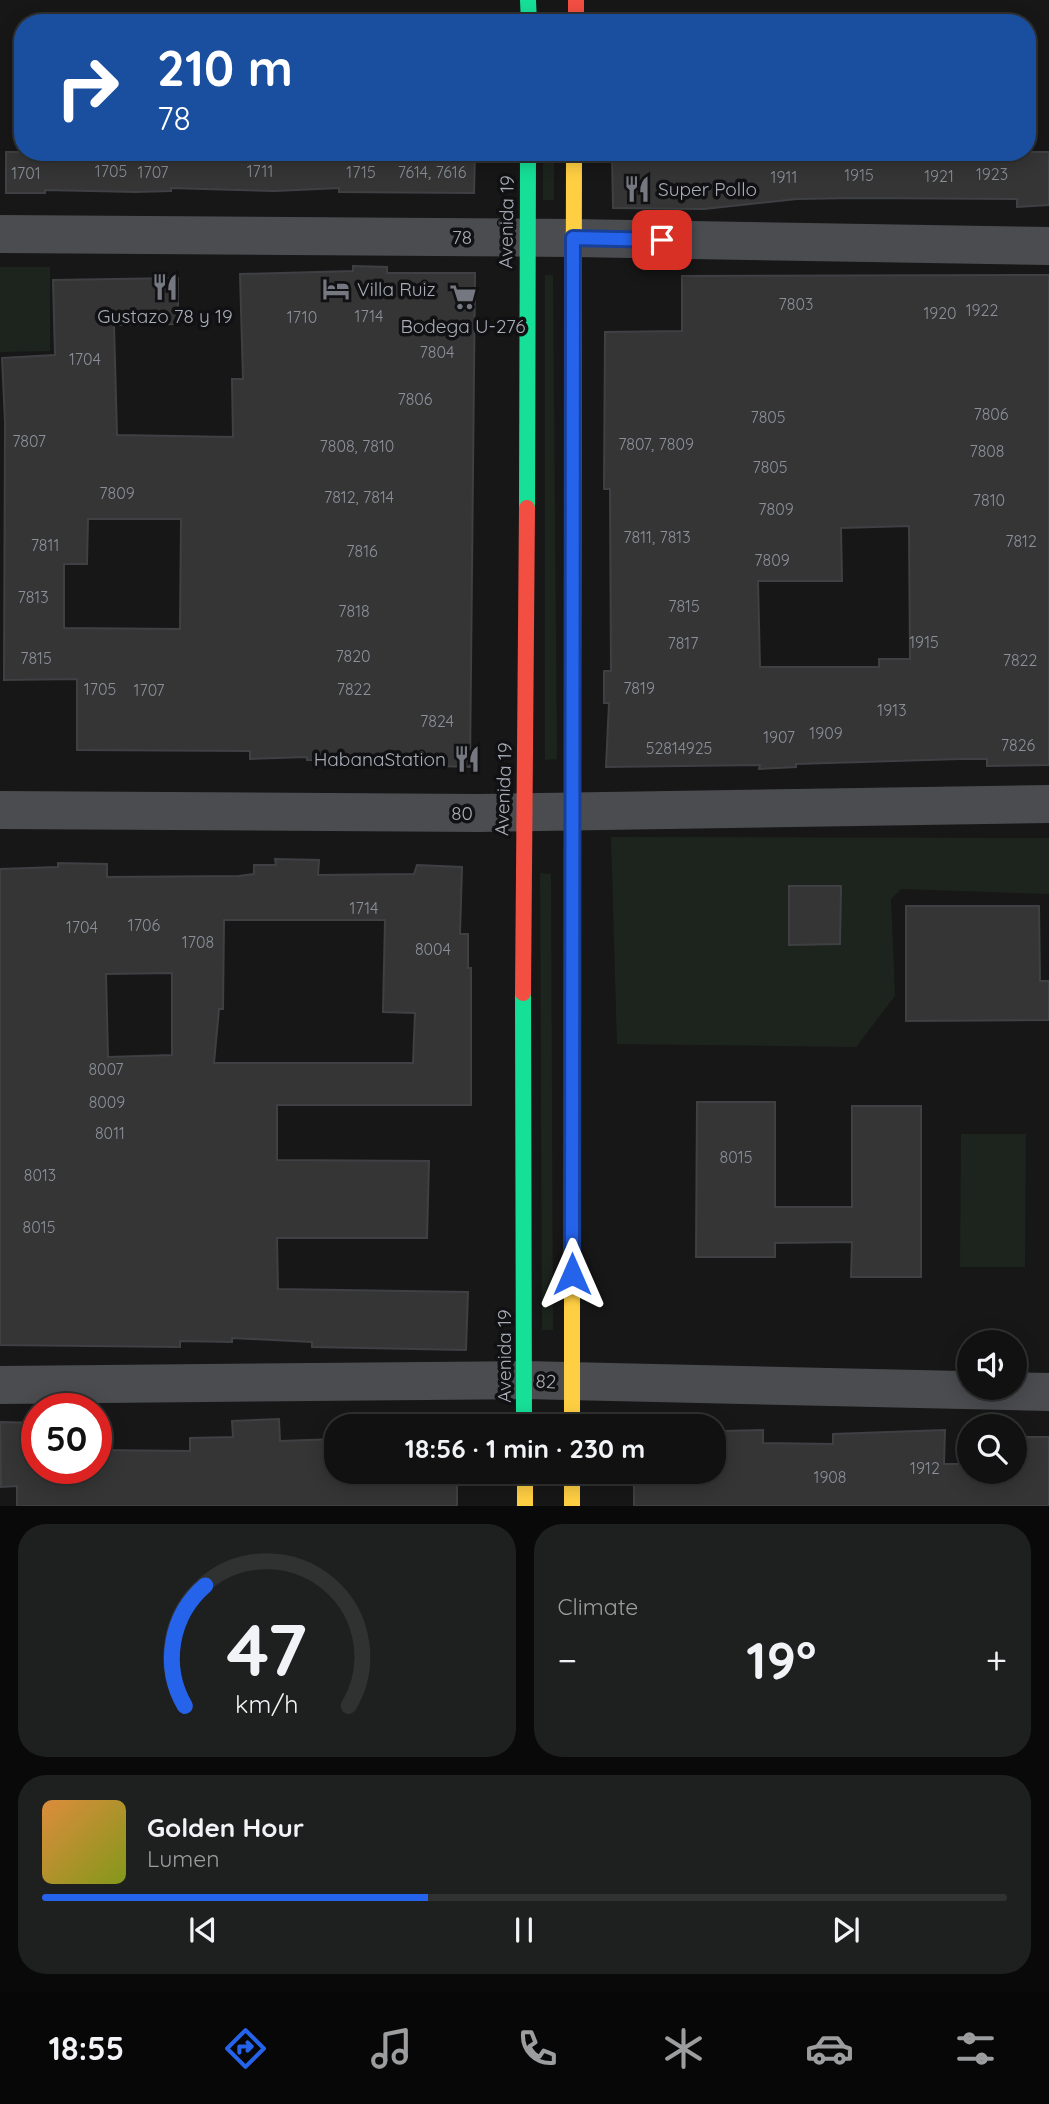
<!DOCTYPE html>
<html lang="en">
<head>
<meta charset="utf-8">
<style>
  :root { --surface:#111; --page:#1e1f1f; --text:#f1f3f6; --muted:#9c9d9f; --line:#303131; --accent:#2563eb }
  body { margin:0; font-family:Quicksand,sans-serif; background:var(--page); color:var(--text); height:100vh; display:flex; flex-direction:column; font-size:26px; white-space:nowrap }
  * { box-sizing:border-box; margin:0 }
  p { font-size:23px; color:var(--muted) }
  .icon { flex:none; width:38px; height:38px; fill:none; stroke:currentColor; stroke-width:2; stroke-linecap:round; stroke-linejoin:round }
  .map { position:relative; height:1506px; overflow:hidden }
  .side { display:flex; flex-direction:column; gap:18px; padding:18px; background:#090909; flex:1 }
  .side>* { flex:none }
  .banner { position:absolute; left:14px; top:14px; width:1022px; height:147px; border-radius:28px; box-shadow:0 4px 18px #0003,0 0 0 2px var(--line); background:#1a4fa0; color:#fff; overflow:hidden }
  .tools { position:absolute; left:957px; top:1330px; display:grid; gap:14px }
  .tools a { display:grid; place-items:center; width:70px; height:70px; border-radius:50%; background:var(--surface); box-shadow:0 4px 18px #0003,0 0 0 2px var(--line); font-size:35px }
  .speed { position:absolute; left:21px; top:1393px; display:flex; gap:14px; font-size:35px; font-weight:700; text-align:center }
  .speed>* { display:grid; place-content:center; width:91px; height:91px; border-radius:50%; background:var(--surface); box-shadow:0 4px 18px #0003,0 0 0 2px var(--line); line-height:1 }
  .speed .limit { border:10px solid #d22; background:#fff; color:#111 }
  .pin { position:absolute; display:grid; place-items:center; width:60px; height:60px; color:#fff; margin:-30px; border-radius:14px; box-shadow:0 4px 10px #0006 }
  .me { position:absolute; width:77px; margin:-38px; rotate:0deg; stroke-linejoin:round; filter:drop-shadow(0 0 5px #0008) }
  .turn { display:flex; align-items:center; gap:24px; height:147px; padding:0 28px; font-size:32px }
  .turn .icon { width:91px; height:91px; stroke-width:2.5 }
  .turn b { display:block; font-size:49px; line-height:60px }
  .big { font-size:52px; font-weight:700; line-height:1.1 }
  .side .widget { flex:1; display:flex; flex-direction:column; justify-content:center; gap:10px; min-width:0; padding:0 24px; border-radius:28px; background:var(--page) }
  .side .dial { align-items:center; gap:0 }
  .dial svg { height:182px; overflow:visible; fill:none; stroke:var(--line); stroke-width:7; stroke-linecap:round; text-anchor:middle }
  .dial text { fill:var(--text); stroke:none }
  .song { display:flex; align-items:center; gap:21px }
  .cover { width:84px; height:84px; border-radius:10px; background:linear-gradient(135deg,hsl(30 70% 55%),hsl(70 70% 35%)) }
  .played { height:7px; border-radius:4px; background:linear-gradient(90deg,var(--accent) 40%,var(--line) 40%) }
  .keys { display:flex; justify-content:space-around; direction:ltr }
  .heat { display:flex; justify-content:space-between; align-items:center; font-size:38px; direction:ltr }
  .side .tiles { flex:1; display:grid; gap:18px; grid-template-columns:1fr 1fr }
  .widget:last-child { grid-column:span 2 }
  .trip { position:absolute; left:324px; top:1414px; width:402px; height:70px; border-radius:28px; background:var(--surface); box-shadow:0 4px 18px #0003,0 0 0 2px var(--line); font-weight:700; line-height:70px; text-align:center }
  .tab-bar { display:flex; height:112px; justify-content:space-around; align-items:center; background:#070707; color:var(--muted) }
  .tab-bar .icon { width:49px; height:49px }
  .tab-bar .on { color:var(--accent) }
  .tab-bar b { font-size:32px; color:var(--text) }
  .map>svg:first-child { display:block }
  .green { fill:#1d241e }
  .building { fill:#353536; stroke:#3f4043; stroke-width:2; fill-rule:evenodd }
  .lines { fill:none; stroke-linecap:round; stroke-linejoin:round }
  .street { stroke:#4b4c50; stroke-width:38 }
  .fast { stroke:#16e098; stroke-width:16 }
  .slow { stroke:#ffcf43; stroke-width:16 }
  .jam { stroke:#f24e42; stroke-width:16 }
  .route-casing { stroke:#184099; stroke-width:18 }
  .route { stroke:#2563eb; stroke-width:12 }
  .labels { text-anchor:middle; stroke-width:7; stroke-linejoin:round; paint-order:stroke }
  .number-label { font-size:16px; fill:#8b8f98 }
  .poi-label { font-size:19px; fill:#a8adb8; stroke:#111113; text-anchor:start }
  .street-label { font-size:19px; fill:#a8adb8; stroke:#111113 }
</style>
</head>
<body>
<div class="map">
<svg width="1049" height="1506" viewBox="0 0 1049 1506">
  <rect width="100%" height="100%" fill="#171717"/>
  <path class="green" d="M543,152H554V200H543Z
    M0,267H50V351L0,352Z
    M545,275H553L557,759L545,760Z
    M611,837L1049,838V894L901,889L891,899L895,996L856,1047L617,1044Z
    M540,873L551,874L553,1330H542Z
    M961,1134H1026L1025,1267H960Z"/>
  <path class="building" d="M6,152H475L474,193L339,192V188L275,191L171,188V191L136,192L45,190V193H6Z
    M612,152H1049V205L1017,207V199L855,198L797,199L704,209L613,208Z
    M353,266L387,267V273H475L470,767L374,764L375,761L307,760V757L250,759V751L77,750V679L4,680L5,422L2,358L55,355L53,280L178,278V324L114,325L117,435L233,437L232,379H243L240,274L353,271ZM88,519H181L180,629L64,628V564H87Z
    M1049,275V765L987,766V759H960L796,764V767L759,769L760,765L606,767L609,703H604V671H611L610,489H604L605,332L682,331V276ZM909,526L910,659H879V667H760L758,581H842L841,528Z
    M275,859L319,860L318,875L414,874L417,865L462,867L460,934H468V968H471V1105H277V1160L429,1161L427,1238H277L278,1289L468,1292L466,1350L312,1347V1342L232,1338V1342L180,1341V1347L0,1345V869L58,867V863L107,864V877L239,876L254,874V865H276ZM224,920H385L383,1012L415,1013L413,1063H214L219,1009H223ZM172,973V1055L108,1057L106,974Z
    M789,886H841L840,944L789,945Z
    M906,906H1039L1040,981H1049V1020L906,1021Z
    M697,1102H775V1207H852V1106H921V1277H851L852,1242L775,1243V1257H696Z
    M279,1419L280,1441L336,1439V1472H457V1506H17V1486L1,1487L0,1422L37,1423L36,1469H96V1450L190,1451V1438L233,1437L232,1421Z
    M763,1430V1443L833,1444V1434L945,1430L944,1464H970V1472H1015V1437H1049V1506H634V1472H714V1449H723V1431Z"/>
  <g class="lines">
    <path class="street" d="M0,234L573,238L1049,246
      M0,810L479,813L1049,804
      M0,1385L524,1380L1049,1392"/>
    <path class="fast" d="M528,0L529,23
      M527,508L528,152
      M523,993L524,1426
      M572,1158L573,677"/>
    <path class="slow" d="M573,677L574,152
      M572,1426V1158
      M525,1472V1506
      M572,1472V1506"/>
    <path class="jam" d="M576,0V23
      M523,993L527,508"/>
  </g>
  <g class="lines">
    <defs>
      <path id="route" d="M572,1274L573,238L662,240"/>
    </defs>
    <use href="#route" class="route-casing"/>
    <use href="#route" class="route"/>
  </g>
  <defs>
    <symbol id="restaurant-bare" viewBox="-9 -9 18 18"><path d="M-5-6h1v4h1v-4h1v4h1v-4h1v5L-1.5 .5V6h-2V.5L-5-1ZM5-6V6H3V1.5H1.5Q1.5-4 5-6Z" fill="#757880" stroke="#111113" stroke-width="2.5" paint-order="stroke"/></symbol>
    <symbol id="hotel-bare" viewBox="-9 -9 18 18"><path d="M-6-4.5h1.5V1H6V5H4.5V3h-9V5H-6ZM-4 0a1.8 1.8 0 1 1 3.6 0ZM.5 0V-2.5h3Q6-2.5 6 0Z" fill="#757880" stroke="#111113" stroke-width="2.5" paint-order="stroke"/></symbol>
    <symbol id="supermarket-bare" viewBox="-9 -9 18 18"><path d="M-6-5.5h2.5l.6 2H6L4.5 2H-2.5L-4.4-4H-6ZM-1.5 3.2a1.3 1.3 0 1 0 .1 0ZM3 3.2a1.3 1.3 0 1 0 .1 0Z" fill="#757880" stroke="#111113" stroke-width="2.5" paint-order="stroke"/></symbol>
  </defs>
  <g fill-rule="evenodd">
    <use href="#restaurant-bare" x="618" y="170" width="38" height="38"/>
    <use href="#restaurant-bare" x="146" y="268" width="38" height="38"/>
    <use href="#hotel-bare" x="317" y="270" width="38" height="38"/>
    <use href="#supermarket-bare" x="444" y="278" width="38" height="38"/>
    <use href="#restaurant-bare" x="448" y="740" width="38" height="38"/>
  </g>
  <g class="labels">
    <g class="number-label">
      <text x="111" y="177">1705</text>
      <text x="260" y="177">1711</text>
      <text x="153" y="178">1707</text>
      <text x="361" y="178">1715</text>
      <text x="432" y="178">7614, 7616</text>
      <text x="26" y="179">1701</text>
      <text x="992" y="180">1923</text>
      <text x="859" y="181">1915</text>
      <text x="939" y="182">1921</text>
      <text x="784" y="183">1911</text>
      <text x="796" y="310">7803</text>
      <text x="982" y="316">1922</text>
      <text x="940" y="319">1920</text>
      <text x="369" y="322">1714</text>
      <text x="302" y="323">1710</text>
      <text x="437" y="358">7804</text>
      <text x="85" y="365">1704</text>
      <text x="415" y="405">7806</text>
      <text x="991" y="420">7806</text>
      <text x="768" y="423">7805</text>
      <text x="29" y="447">7807</text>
      <text x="656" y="450">7807, 7809</text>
      <text x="357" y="452">7808, 7810</text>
      <text x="987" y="457">7808</text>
      <text x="770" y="473">7805</text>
      <text x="117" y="499">7809</text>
      <text x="359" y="503">7812, 7814</text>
      <text x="989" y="506">7810</text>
      <text x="776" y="515">7809</text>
      <text x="657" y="543">7811, 7813</text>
      <text x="1021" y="547">7812</text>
      <text x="45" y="551">7811</text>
      <text x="362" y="557">7816</text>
      <text x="772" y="566">7809</text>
      <text x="33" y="603">7813</text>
      <text x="684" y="612">7815</text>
      <text x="354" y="617">7818</text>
      <text x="924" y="648">1915</text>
      <text x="683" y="649">7817</text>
      <text x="353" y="662">7820</text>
      <text x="36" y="664">7815</text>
      <text x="1020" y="666">7822</text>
      <text x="639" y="694">7819</text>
      <text x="100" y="695">1705</text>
      <text x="354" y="695">7822</text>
      <text x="149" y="696">1707</text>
      <text x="892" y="716">1913</text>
      <text x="437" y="727">7824</text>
      <text x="826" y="739">1909</text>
      <text x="779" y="743">1907</text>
      <text x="1018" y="751">7826</text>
      <text x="679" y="754">52814925</text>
      <text x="364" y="914">1714</text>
      <text x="144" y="931">1706</text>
      <text x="82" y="933">1704</text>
      <text x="198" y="948">1708</text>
      <text x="433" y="955">8004</text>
      <text x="106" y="1075">8007</text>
      <text x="107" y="1108">8009</text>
      <text x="110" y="1139">8011</text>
      <text x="736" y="1163">8015</text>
      <text x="40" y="1181">8013</text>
      <text x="39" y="1233">8015</text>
      <text x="925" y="1474">1912</text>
      <text x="830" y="1483">1908</text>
    </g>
    <g class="poi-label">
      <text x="658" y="196">Super Pollo</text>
      <text x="357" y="296">Villa Ruiz</text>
      <text x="165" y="323" text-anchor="middle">Gustazo 78 y 19</text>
      <text x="463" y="333" text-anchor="middle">Bodega U-276</text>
      <text x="446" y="766" text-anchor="end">HabanaStation</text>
    </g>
    <g class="street-label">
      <text transform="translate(506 222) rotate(-89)" y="7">Avenida 19</text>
      <text x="462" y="244">78</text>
      <text transform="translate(503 789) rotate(-88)" y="7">Avenida 19</text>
      <text x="462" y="820">80</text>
      <text transform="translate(504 1356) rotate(-90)" y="7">Avenida 19</text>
      <text transform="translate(546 1381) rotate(3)" y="7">82</text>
    </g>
  </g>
</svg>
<div class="tools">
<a><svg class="icon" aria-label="sound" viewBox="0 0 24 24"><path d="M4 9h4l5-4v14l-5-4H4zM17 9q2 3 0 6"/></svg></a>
<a><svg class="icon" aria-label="search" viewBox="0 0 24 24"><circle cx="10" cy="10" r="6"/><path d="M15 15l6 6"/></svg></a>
</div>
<div class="speed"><div class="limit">50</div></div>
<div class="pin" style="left:662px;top:240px;background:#d93025"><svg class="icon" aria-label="arrive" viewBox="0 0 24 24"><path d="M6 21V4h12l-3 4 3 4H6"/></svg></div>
<svg class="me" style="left:572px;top:1274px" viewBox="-20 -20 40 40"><path d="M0-17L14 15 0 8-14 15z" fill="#2563eb" stroke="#fff" stroke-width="4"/></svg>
<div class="trip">18:56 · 1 min · 230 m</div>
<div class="banner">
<div class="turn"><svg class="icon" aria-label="right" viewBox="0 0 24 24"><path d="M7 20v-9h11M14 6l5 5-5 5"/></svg><div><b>210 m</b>78</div></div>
</div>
</div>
<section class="side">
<div class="tiles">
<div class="widget dial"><svg viewBox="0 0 100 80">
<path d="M14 69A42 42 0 1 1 86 69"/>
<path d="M14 69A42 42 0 0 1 23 16" stroke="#2563eb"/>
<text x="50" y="56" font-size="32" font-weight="700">47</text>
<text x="50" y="72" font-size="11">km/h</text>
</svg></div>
<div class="widget"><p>Climate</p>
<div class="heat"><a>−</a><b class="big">19°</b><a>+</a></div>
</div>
<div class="widget">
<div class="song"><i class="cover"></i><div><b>Golden Hour</b><p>Lumen</p></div></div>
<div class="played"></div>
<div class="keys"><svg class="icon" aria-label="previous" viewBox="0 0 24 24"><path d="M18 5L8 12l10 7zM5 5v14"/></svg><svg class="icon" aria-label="pause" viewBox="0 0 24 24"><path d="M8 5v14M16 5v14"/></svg><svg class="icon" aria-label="next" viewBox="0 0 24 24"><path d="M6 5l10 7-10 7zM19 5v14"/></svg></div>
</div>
</div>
</section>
<nav class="tab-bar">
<b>18:55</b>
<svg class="icon on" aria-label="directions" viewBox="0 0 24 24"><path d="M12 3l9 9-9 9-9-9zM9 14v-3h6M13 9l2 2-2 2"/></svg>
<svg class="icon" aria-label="music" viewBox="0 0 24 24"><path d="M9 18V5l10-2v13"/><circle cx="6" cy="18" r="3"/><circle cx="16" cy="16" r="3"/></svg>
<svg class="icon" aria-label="phone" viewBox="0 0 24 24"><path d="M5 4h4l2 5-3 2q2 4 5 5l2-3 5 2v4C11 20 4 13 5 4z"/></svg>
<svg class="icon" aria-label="climate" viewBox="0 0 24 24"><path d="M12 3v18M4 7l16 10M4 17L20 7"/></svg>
<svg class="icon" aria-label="car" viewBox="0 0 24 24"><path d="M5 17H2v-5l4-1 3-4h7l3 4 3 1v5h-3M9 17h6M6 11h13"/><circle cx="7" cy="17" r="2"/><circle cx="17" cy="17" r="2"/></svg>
<svg class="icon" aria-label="filters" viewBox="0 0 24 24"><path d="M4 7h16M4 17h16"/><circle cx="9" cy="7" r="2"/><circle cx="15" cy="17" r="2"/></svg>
</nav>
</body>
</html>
